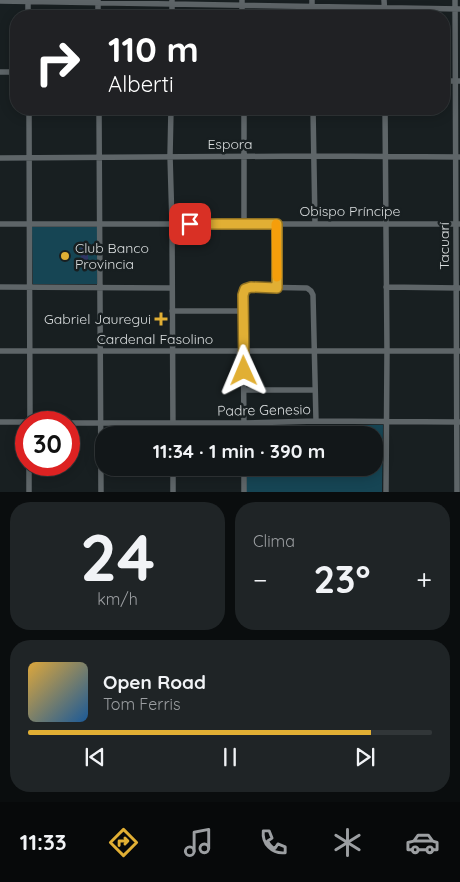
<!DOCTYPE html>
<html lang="es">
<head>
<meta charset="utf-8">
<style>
  :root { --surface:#121719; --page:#1f2426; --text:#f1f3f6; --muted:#9c9fa2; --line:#313638; --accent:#e1af34 }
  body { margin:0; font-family:Quicksand,sans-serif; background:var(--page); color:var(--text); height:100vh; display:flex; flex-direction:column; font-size:19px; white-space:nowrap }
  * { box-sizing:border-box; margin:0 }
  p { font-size:16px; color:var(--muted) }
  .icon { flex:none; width:28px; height:28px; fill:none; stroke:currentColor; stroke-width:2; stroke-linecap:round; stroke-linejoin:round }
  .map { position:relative; height:492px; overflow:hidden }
  .panel { display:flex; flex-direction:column; gap:10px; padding:10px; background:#0a0d0e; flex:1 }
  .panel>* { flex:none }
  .guide { position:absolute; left:10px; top:10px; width:440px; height:105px; border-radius:20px; box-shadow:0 2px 12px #0003,0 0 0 1px var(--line); background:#202124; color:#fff; overflow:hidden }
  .speed { position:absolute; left:15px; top:411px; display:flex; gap:10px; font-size:25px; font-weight:700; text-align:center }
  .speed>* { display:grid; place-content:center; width:65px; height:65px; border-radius:50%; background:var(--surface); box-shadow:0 2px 12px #0003,0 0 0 1px var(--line); line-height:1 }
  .speed .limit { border:8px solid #d22; background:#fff; color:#111 }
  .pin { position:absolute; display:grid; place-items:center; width:42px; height:42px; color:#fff; margin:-21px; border-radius:10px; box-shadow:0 2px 8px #0006 }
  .me { position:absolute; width:55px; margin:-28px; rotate:359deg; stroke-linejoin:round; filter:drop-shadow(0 0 4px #0008) }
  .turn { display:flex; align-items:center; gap:18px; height:105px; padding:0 15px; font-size:22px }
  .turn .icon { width:65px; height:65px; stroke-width:2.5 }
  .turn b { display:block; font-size:35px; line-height:42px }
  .big { font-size:38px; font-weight:700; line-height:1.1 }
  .panel .card { flex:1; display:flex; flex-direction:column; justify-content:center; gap:8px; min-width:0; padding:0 18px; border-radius:20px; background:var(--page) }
  .panel .dial { align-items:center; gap:0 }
  .dial b { font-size:65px; line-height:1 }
  .song { display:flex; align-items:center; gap:15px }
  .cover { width:60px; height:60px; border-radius:8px; background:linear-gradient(135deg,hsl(40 70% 55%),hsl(210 70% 35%)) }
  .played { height:5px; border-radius:2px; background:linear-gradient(90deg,var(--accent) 85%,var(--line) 85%) }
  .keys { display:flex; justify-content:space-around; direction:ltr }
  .heat { display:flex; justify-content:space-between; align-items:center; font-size:28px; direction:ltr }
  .panel .tiles { flex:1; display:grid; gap:10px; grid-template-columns:1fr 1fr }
  .card:last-child { grid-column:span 2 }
  .trip { position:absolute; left:95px; top:426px; width:288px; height:50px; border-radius:20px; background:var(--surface); box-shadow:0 2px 12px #0003,0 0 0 1px var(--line); font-weight:700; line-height:50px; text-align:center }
  .dock { display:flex; height:80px; justify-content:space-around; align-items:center; background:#07090a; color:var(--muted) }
  .dock .icon { width:35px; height:35px }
  .dock .current { color:var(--accent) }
  .dock b { font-size:22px; color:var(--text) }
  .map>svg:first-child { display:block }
  .green { fill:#164554 }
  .water { fill:#303665 }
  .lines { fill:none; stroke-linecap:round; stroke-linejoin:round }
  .minor { stroke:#5e6568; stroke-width:5.5 }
  .route-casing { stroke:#927222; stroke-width:12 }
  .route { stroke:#e1af34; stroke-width:9 }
  .slow { stroke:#f59e0b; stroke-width:9 }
  .poi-dot { fill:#e1af34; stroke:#181f21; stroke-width:2 }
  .labels { text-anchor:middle; stroke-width:5; stroke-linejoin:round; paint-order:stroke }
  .street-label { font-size:14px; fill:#d9ddde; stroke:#181f21 }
  .poi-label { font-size:14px; fill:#d9ddde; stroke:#181f21; text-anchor:start }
</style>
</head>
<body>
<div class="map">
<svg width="460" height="492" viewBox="0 0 460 492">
  <rect width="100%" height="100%" fill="#181f21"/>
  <path class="green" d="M32,227H97V284H33Z
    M246,425H383L382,492H246L247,468H374V435H246Z"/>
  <path class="water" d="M81,245H88V261H81Z"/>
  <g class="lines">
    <path class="minor" d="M28,0V16
      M98,0V16
      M172,0V16
      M242,0V16
      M312,0V16
      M384,0L385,16
      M455,0L457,492
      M0,1L460,9
      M0,72H16
      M444,81H460
      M29,109L30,422
      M99,109L101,492
      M171,109L170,156L172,224L173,435
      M244,109V224
      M313,109L315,224
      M385,109L387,351L386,492
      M0,158L313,156L460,157
      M0,224H460
      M0,287L171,288
      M386,287L459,288
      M277,288V224
      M172,311H243
      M0,351H460
      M244,390H315
      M0,422H63
      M69,423H244L316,421L459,422
      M244,435L243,295L245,289L251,287L307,288L311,291L313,295L316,421
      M173,468V492
      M29,492V465
      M244,492V468"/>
  </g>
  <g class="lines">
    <defs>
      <path id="route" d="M190,224H277V288L251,287L245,289L243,295L244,371"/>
    </defs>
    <use href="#route" class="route-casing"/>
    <use href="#route" class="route"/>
    <path class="slow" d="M276,224L277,277"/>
  </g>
  <g class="poi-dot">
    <circle cx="65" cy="256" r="5"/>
    <path d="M158.5 311.5h5v5h5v5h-5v5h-5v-5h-5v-5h5z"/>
  </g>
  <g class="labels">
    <g class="street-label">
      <text x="230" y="149">Espora</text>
      <text x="350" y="216">Obispo Príncipe</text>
      <text transform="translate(444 246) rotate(-90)" y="5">Tacuarí</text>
      <text x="155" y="344">Cardenal Fasolino</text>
      <text transform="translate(264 410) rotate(-1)" y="5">Padre Genesio</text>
    </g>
    <g class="poi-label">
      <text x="75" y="253">Club Banco<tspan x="75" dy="16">Provincia</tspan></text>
      <text x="151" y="324" text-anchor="end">Gabriel Jauregui</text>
    </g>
  </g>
</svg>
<div class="speed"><div class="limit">30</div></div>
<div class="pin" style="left:190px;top:224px;background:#d93025"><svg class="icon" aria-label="arrive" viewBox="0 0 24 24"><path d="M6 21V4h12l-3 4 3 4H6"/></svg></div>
<svg class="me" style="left:244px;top:371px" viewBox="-20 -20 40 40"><path d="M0-17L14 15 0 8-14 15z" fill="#e1af34" stroke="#fff" stroke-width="4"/></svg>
<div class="trip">11:34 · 1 min · 390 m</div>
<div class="guide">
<div class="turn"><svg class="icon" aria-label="right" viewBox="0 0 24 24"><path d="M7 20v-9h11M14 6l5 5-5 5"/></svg><div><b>110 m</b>Alberti</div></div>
</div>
</div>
<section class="panel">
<div class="tiles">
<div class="card dial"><b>24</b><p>km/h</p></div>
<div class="card"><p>Clima</p>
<div class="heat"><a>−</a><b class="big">23°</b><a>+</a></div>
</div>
<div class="card">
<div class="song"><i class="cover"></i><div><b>Open Road</b><p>Tom Ferris</p></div></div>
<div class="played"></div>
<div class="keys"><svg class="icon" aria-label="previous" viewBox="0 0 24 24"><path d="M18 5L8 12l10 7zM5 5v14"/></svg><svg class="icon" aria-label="pause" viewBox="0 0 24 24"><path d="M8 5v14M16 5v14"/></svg><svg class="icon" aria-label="next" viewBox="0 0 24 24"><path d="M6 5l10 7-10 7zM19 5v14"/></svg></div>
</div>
</div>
</section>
<nav class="dock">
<b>11:33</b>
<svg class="icon current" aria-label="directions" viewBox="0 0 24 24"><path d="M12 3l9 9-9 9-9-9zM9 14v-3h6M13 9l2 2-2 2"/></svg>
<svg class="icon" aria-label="music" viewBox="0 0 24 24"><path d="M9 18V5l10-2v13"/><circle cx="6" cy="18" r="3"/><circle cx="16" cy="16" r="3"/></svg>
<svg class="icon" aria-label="phone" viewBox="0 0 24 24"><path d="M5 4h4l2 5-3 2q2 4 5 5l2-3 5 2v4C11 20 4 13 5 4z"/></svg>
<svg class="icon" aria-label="climate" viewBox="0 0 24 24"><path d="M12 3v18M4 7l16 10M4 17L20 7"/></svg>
<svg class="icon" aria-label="car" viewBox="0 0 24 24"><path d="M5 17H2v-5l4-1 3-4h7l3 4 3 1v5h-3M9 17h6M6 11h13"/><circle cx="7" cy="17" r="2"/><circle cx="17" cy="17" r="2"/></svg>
</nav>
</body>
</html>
